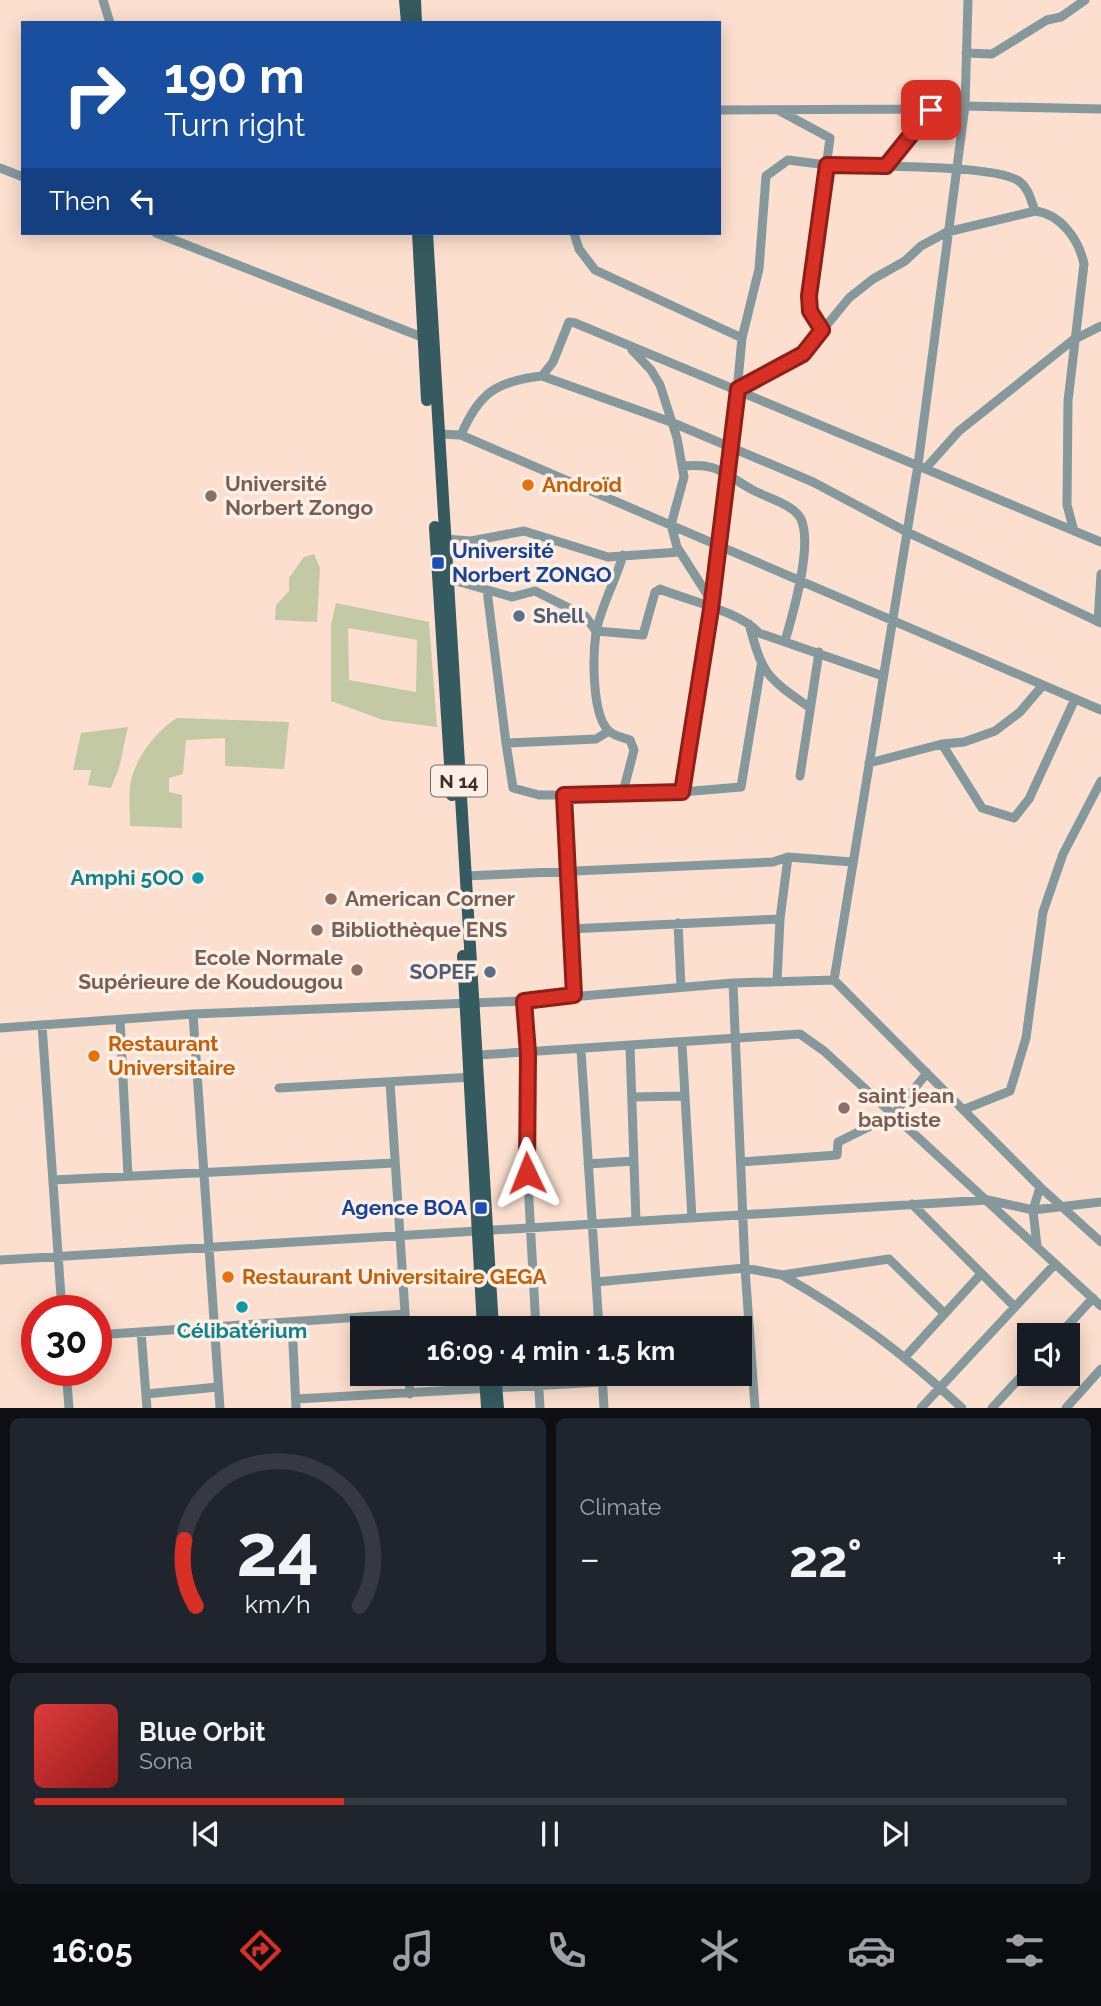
<!DOCTYPE html>
<html lang="en">
<head>
<meta charset="utf-8">
<style>
  :root { --surface:#171b24; --page:#20242c; --text:#f1f3f6; --muted:#9ea1a6; --line:#363941; --accent:#d93025 }
  body { margin:0; font-family:Raleway,sans-serif; background:var(--page); color:var(--text); height:100vh; display:flex; flex-direction:column; font-size:26px; white-space:nowrap }
  * { box-sizing:border-box; margin:0 }
  p { font-size:23px; color:var(--muted) }
  .icon { flex:none; width:38px; height:38px; fill:none; stroke:currentColor; stroke-width:2; stroke-linecap:round; stroke-linejoin:round }
  .map { position:relative; height:1408px; overflow:hidden }
  .side { display:flex; flex-direction:column; gap:10px; padding:10px; background:#0d0f14; flex:1 }
  .side>* { flex:none }
  .top-card { position:absolute; left:21px; top:21px; width:700px; height:214px; border-radius:0px; box-shadow:0 4px 18px #0003; background:#1a4fa0; color:#fff; overflow:hidden }
  .controls { position:absolute; left:1017px; top:1323px; display:grid; gap:14px }
  .controls a { display:grid; place-items:center; width:63px; height:63px; border-radius:0px; background:var(--surface); box-shadow:0 4px 18px #0003; font-size:35px }
  .speed { position:absolute; left:21px; top:1295px; display:flex; gap:14px; font-size:35px; font-weight:700; text-align:center }
  .speed>* { display:grid; place-content:center; width:91px; height:91px; border-radius:50%; background:var(--surface); box-shadow:0 4px 18px #0003; line-height:1 }
  .speed .limit { border:10px solid #d22; background:#fff; color:#111 }
  .pin { position:absolute; display:grid; place-items:center; width:60px; height:60px; color:#fff; margin:-30px; border-radius:14px; box-shadow:0 4px 10px #0006 }
  .me { position:absolute; width:77px; margin:-38px; rotate:358deg; stroke-linejoin:round; filter:drop-shadow(0 0 5px #0008) }
  .turn { display:flex; align-items:center; gap:24px; height:147px; padding:0 28px; font-size:32px }
  .turn .icon { width:91px; height:91px; stroke-width:2.5 }
  .turn b { display:block; font-size:49px; line-height:60px }
  .then { display:flex; align-items:center; height:66px; padding:0 28px; background:#0003; gap:14px; font-size:26px }
  .big { font-size:52px; font-weight:700; line-height:1.1 }
  .side .widget { flex:1; display:flex; flex-direction:column; justify-content:center; gap:10px; min-width:0; padding:0 24px; border-radius:10px; background:var(--page) }
  .side .dial { align-items:center; gap:0 }
  .dial svg { height:182px; overflow:visible; fill:none; stroke:var(--line); stroke-width:7; stroke-linecap:round; text-anchor:middle }
  .dial text { fill:var(--text); stroke:none }
  .song { display:flex; align-items:center; gap:21px }
  .cover { width:84px; height:84px; border-radius:10px; background:linear-gradient(135deg,hsl(0 70% 55%),hsl(0 70% 35%)) }
  .played { height:7px; border-radius:4px; background:linear-gradient(90deg,var(--accent) 30%,var(--line) 30%) }
  .keys { display:flex; justify-content:space-around; direction:ltr }
  .heat { display:flex; justify-content:space-between; align-items:center; font-size:38px; direction:ltr }
  .side .tiles { flex:1; display:grid; gap:10px; grid-template-columns:1fr 1fr }
  .widget:last-child { grid-column:span 2 }
  .trip { position:absolute; left:350px; top:1316px; width:402px; height:70px; border-radius:0px; background:var(--surface); box-shadow:0 4px 18px #0003; font-weight:700; line-height:70px; text-align:center }
  .tab-bar { display:flex; height:112px; justify-content:space-around; align-items:center; background:#090b0e; color:var(--muted) }
  .tab-bar .icon { width:49px; height:49px }
  .tab-bar .current { color:var(--accent) }
  .tab-bar b { font-size:32px; color:var(--text) }
  .map>svg:first-child { display:block }
  .green { fill:#c3c9a4; fill-rule:evenodd }
  .lines { fill:none; stroke-linecap:round; stroke-linejoin:round }
  .minor { stroke:#85999c; stroke-width:9 }
  .major { stroke:#355a60; stroke-width:12 }
  .route-casing { stroke:#8d1f18; stroke-width:18 }
  .route { stroke:#d93025; stroke-width:12 }
  .food-dot { fill:#e8710a; stroke:#fef0e7; stroke-width:2.5 }
  .education-dot { fill:#8d6e63; stroke:#fef0e7; stroke-width:2.5 }
  .transit-dot { fill:#1a4fb4; stroke:#fef0e7; stroke-width:2.5 }
  .service-dot { fill:#5c6f8a; stroke:#fef0e7; stroke-width:2.5 }
  .culture-dot { fill:#0f9aa8; stroke:#fef0e7; stroke-width:2.5 }
  .labels { text-anchor:middle; stroke-width:7; stroke-linejoin:round; paint-order:stroke }
  .shield { fill:#fef0e7; stroke:#776a61; stroke-width:2 }
  .shield-label { font-size:19px; font-weight:bold; fill:#3d3027 }
  .education-label { font-size:21px; font-weight:bold; fill:#785e54; stroke:#fef0e7; text-anchor:start }
  .food-label { font-size:21px; font-weight:bold; fill:#c56008; stroke:#fef0e7; text-anchor:start }
  .transit-label { font-size:21px; font-weight:bold; fill:#164399; stroke:#fef0e7; text-anchor:start }
  .service-label { font-size:21px; font-weight:bold; fill:#4e5e75; stroke:#fef0e7; text-anchor:start }
  .culture-label { font-size:21px; font-weight:bold; fill:#0d838f; stroke:#fef0e7; text-anchor:end }
</style>
</head>
<body>
<div class="map">
<svg width="1101" height="1408" viewBox="0 0 1101 1408">
  <rect width="100%" height="100%" fill="#fcdfce"/>
  <path class="green" d="M314,554L320,568L317,622L275,620L276,605L289,591V578L304,557Z
    M336,603L429,622L437,727L383,720L331,701V625ZM348,628L417,640L416,692L349,680Z
    M177,718L289,722L284,769L225,766V738L186,740L183,774L169,778V792L182,795V828L130,826C130,812 128,795 131,781C136,757 157,730 177,718Z
    M128,727L119,768L111,788L88,785L91,770H73L81,733Z"/>
  <g class="lines">
    <path class="minor" d="M103,0L110,23
      M966,53L992,54L1047,20L1061,17L1085,0
      M719,110L931,109
      M778,110L830,138L809,296L810,311L822,330
      M886,166C913,167 1001,167 1020,182C1029,189 1031,201 1035,211
      M0,168L23,177
      M156,233L427,339
      M574,233L579,249L595,270L742,338
      M632,350L651,370L660,385L677,438L684,477L671,525L677,547L712,602
      M542,376L671,422L813,482L907,532L1101,623
      M738,389L803,354L849,298L873,279L905,261L921,246L947,232L1035,211C1061,214 1079,240 1084,264L1068,401L1067,505L1074,531
      M438,434L461,435L1101,710
      M461,435C479,393 496,381 542,376L553,362L569,322L575,323L1101,542
      M682,466C718,463 721,472 751,489C764,497 794,504 801,519C813,546 793,614 785,641
      M925,469L959,431L1073,340L1101,326
      M444,539L471,541L524,531L608,557L680,552
      M623,555C616,580 601,606 596,632C593,654 591,717 610,732C615,736 624,738 630,740L634,750L623,792
      M446,578L512,597L535,591L585,616L596,631L643,635L655,592L660,589C689,601 739,611 759,633L883,676
      M487,590L506,743L596,739L609,731
      M1098,622L1101,574
      M749,624C763,675 765,676 809,707
      M506,743L513,788L539,795H564L682,792L741,787L761,666
      M942,744L982,808L1014,818L1029,799L1075,699
      M869,763L942,744L964,742L995,731L1020,712L1043,685
      M800,776L819,652
      M682,792L729,477L742,338L759,269L766,176L788,160L827,165L886,166L931,109L965,106L1101,109
      M564,795L574,995
      M788,857L852,862
      M465,876L773,862L788,857L780,919L777,981
      M678,923L681,987
      M570,929L780,919
      M834,980L918,465L965,106L968,0
      M733,983L745,1268L755,1408
      M524,1001L528,1053L526,1146L536,1328
      M193,1014L220,1408
      M120,1020L128,1176
      M42,1025L62,1311
      M0,1028L193,1014L524,1001L733,983L834,980L1040,1187L1101,1242
      M682,1044L692,1218
      M630,1047L636,1221
      M581,1050L599,1328
      M479,1055L800,1034L824,1051L1101,1306
      M390,1082L406,1328
      M279,1088L473,1077
      M632,1097L685,1096
      M965,1109L1010,1091L1026,1038L1043,912L1063,854L1101,781
      M741,1162L837,1155L838,1142L893,1115L927,1073
      M588,1164L634,1161
      M53,1180L395,1163
      M912,1204L1015,1307
      M1037,1246L1033,1210L1040,1187
      M0,1260L988,1200L1033,1210L1101,1202
      M782,1275C852,1315 903,1353 962,1408
      M596,1282L745,1268L782,1275L889,1259L944,1313
      M292,1322L296,1408
      M141,1332L147,1408
      M96,1335L405,1314
      M1059,1335L1093,1298
      M906,1356L981,1274
      M66,1370L69,1408
      M409,1374L410,1394
      M538,1374L540,1408
      M602,1374L604,1408
      M146,1394L218,1387
      M296,1399L602,1382
      M921,1408L1055,1264
      M992,1408L1029,1368
      M1066,1408L1101,1369"/>
    <path class="major" d="M405,0L407,23
      M415,0L416,23
      M418,233L427,400
      M427,233L493,1328
      M435,527L452,795
      M463,956L483,1328
      M485,1374L487,1408
      M495,1374L498,1408"/>
  </g>
  <g class="lines">
    <defs>
      <path id="route" d="M527,1173L528,1053L524,1001L574,995L564,795L682,792L711,609L738,389L803,354L822,330L810,311L809,296L827,165L886,166L931,110"/>
    </defs>
    <use href="#route" class="route-casing"/>
    <use href="#route" class="route"/>
  </g>
  <g class="food-dot">
    <circle cx="528" cy="485" r="7"/>
    <circle cx="94" cy="1056" r="7"/>
    <circle cx="228" cy="1277" r="7"/>
  </g>
  <g class="education-dot">
    <circle cx="211" cy="496" r="7"/>
    <circle cx="331" cy="899" r="7"/>
    <circle cx="317" cy="930" r="7"/>
    <circle cx="357" cy="970" r="7"/>
    <circle cx="844" cy="1108" r="7"/>
  </g>
  <g class="transit-dot">
    <rect x="431" y="556" width="14" height="14" rx="3.5"/>
    <rect x="474" y="1201" width="14" height="14" rx="3.5"/>
  </g>
  <g class="service-dot">
    <circle cx="519" cy="616" r="7"/>
    <circle cx="490" cy="972" r="7"/>
  </g>
  <g class="culture-dot">
    <circle cx="198" cy="878" r="7"/>
    <circle cx="242" cy="1307" r="7"/>
  </g>
  <g class="labels">
    <rect class="shield" x="431" y="765.5" width="56" height="31" rx="5"/>
    <g class="shield-label">
      <text x="459" y="788">N 14</text>
    </g>
    <g class="education-label">
      <text x="225" y="491">Université<tspan x="225" dy="24">Norbert Zongo</tspan></text>
      <text x="345" y="906">American Corner</text>
      <text x="331" y="937">Bibliothèque ENS</text>
      <text x="343" y="965" text-anchor="end">Ecole Normale<tspan x="343" dy="24">Supérieure de Koudougou</tspan></text>
      <text x="858" y="1103">saint jean<tspan x="858" dy="24">baptiste</tspan></text>
    </g>
    <g class="food-label">
      <text x="542" y="492">Androïd</text>
      <text x="108" y="1051">Restaurant<tspan x="108" dy="24">Universitaire</tspan></text>
      <text x="242" y="1284">Restaurant Universitaire GEGA</text>
    </g>
    <g class="transit-label">
      <text x="452" y="558">Université<tspan x="452" dy="24">Norbert ZONGO</tspan></text>
      <text x="467" y="1215" text-anchor="end">Agence BOA</text>
    </g>
    <g class="service-label">
      <text x="533" y="623">Shell</text>
      <text x="476" y="979" text-anchor="end">SOPEF</text>
    </g>
    <g class="culture-label">
      <text x="184" y="885">Amphi 5OO</text>
      <text x="242" y="1338" text-anchor="middle">Célibatérium</text>
    </g>
  </g>
</svg>
<div class="controls">
<a><svg class="icon" aria-label="sound" viewBox="0 0 24 24"><path d="M4 9h4l5-4v14l-5-4H4zM17 9q2 3 0 6"/></svg></a>
</div>
<div class="speed"><div class="limit">30</div></div>
<div class="pin" style="left:931px;top:110px;background:#d93025"><svg class="icon" aria-label="arrive" viewBox="0 0 24 24"><path d="M6 21V4h12l-3 4 3 4H6"/></svg></div>
<svg class="me" style="left:527px;top:1173px" viewBox="-20 -20 40 40"><path d="M0-17L14 15 0 8-14 15z" fill="#d93025" stroke="#fff" stroke-width="4"/></svg>
<div class="trip">16:09 · 4 min · 1.5 km</div>
<div class="top-card">
<div class="turn"><svg class="icon" aria-label="right" viewBox="0 0 24 24"><path d="M7 20v-9h11M14 6l5 5-5 5"/></svg><div><b>190 m</b>Turn right</div></div>
<div class="then">Then<svg class="icon" aria-label="left" viewBox="0 0 24 24"><path d="M17 20v-9H6M10 6l-5 5 5 5"/></svg></div>
</div>
</div>
<section class="side">
<div class="tiles">
<div class="widget dial"><svg viewBox="0 0 100 80">
<path d="M14 69A42 42 0 1 1 86 69"/>
<path d="M14 69A42 42 0 0 1 9 40" stroke="#d93025"/>
<text x="50" y="56" font-size="32" font-weight="700">24</text>
<text x="50" y="72" font-size="11">km/h</text>
</svg></div>
<div class="widget"><p>Climate</p>
<div class="heat"><a>−</a><b class="big">22°</b><a>+</a></div>
</div>
<div class="widget">
<div class="song"><i class="cover"></i><div><b>Blue Orbit</b><p>Sona</p></div></div>
<div class="played"></div>
<div class="keys"><svg class="icon" aria-label="previous" viewBox="0 0 24 24"><path d="M18 5L8 12l10 7zM5 5v14"/></svg><svg class="icon" aria-label="pause" viewBox="0 0 24 24"><path d="M8 5v14M16 5v14"/></svg><svg class="icon" aria-label="next" viewBox="0 0 24 24"><path d="M6 5l10 7-10 7zM19 5v14"/></svg></div>
</div>
</div>
</section>
<nav class="tab-bar">
<b>16:05</b>
<svg class="icon current" aria-label="directions" viewBox="0 0 24 24"><path d="M12 3l9 9-9 9-9-9zM9 14v-3h6M13 9l2 2-2 2"/></svg>
<svg class="icon" aria-label="music" viewBox="0 0 24 24"><path d="M9 18V5l10-2v13"/><circle cx="6" cy="18" r="3"/><circle cx="16" cy="16" r="3"/></svg>
<svg class="icon" aria-label="phone" viewBox="0 0 24 24"><path d="M5 4h4l2 5-3 2q2 4 5 5l2-3 5 2v4C11 20 4 13 5 4z"/></svg>
<svg class="icon" aria-label="climate" viewBox="0 0 24 24"><path d="M12 3v18M4 7l16 10M4 17L20 7"/></svg>
<svg class="icon" aria-label="car" viewBox="0 0 24 24"><path d="M5 17H2v-5l4-1 3-4h7l3 4 3 1v5h-3M9 17h6M6 11h13"/><circle cx="7" cy="17" r="2"/><circle cx="17" cy="17" r="2"/></svg>
<svg class="icon" aria-label="filters" viewBox="0 0 24 24"><path d="M4 7h16M4 17h16"/><circle cx="9" cy="7" r="2"/><circle cx="15" cy="17" r="2"/></svg>
</nav>
</body>
</html>
